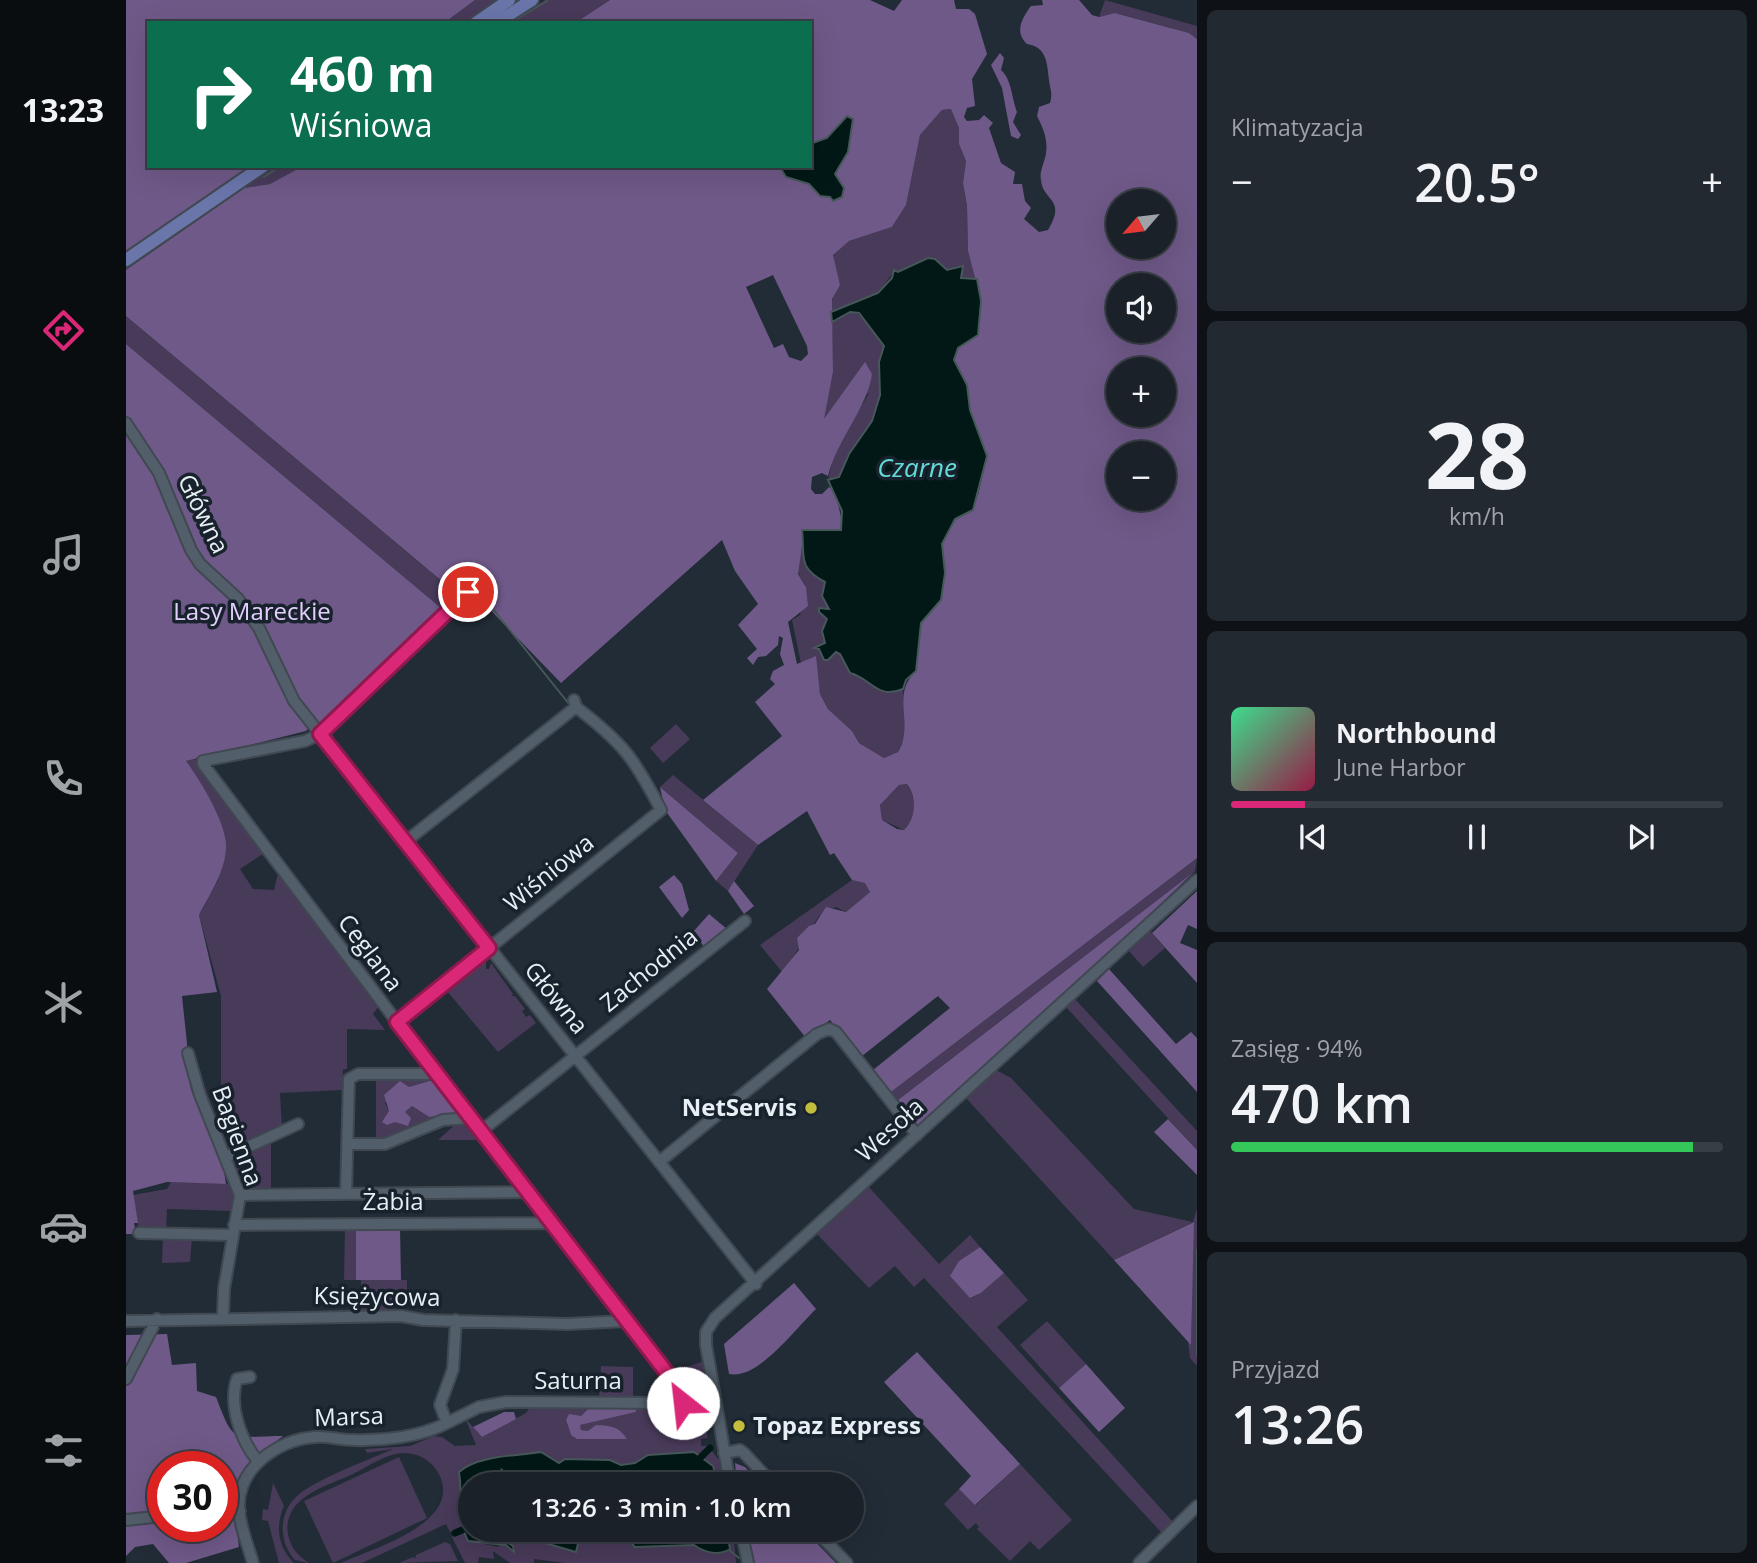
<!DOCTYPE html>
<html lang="pl">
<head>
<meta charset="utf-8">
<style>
  :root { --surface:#1a2128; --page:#232930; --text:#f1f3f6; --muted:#9fa3a8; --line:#383e45; --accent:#db2777 }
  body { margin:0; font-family:"Open Sans",sans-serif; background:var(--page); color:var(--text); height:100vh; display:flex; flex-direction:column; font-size:26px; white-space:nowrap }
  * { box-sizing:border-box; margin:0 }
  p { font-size:23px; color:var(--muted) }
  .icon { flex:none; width:38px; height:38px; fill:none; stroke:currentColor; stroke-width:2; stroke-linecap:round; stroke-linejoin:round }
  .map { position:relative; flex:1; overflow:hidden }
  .panel { display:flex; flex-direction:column; gap:10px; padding:10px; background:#0e1216; width:560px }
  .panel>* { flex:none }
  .guide { position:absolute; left:21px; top:21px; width:665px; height:147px; border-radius:0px; box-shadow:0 7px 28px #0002,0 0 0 2px var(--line); background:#0b6e4f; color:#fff; overflow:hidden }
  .needle { width:46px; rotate:242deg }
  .controls { position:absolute; left:980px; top:189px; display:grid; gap:14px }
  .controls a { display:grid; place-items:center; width:70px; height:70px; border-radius:50%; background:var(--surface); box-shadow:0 7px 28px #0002,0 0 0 2px var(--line); font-size:35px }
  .speed { position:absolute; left:21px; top:1451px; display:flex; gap:14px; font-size:35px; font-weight:700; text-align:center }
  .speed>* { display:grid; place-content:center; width:91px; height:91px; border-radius:50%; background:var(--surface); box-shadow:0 7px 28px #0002,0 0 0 2px var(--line); line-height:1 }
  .speed .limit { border:10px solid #d22; background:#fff; color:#111 }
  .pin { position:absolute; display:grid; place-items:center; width:60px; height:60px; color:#fff; margin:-30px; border:4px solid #fff; border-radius:50%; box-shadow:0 2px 7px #0007 }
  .me { position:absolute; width:77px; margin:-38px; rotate:331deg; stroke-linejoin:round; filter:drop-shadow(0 0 5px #0008) }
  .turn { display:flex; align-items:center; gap:24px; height:147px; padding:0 28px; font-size:32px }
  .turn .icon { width:91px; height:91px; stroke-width:2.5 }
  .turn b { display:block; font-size:49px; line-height:60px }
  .big { font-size:52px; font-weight:600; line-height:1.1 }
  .panel .widget { flex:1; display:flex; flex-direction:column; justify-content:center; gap:10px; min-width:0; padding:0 24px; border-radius:10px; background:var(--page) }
  .panel .dial { align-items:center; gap:0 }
  .dial b { font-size:91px; line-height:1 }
  .song { display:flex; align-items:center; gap:21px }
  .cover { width:84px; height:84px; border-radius:10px; background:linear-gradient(135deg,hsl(150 70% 55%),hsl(340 70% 35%)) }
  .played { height:7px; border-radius:4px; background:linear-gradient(90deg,var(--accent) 15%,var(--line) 15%) }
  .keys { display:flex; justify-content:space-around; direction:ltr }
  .heat { display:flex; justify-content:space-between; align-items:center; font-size:38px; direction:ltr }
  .charge { height:10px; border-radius:5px; background:linear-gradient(90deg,#34c759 94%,var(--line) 0) }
  .trip { position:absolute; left:332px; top:1472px; width:406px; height:70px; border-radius:35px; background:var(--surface); box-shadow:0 7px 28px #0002,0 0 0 2px var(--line); font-weight:600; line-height:70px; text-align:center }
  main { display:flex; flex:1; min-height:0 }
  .dock { display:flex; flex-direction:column; width:126px; justify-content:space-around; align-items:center; background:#0a0d10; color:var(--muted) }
  .dock .icon { width:49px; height:49px }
  .dock .selected { color:var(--accent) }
  .dock b { font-size:32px; color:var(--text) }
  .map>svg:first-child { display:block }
  .green { fill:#483a59 }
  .forest { fill:#6f5988; fill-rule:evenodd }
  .water { fill:#011817; stroke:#465859; stroke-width:2 }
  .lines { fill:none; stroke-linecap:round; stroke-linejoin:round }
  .stream { stroke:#465859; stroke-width:2 }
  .canal { stroke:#011817; stroke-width:7 }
  .minor-casing { stroke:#404851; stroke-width:14 }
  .major-casing { stroke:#404851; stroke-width:16 }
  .minor { stroke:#525e6a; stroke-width:10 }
  .major { stroke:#6a75aa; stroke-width:12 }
  .route-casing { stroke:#8e194d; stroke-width:18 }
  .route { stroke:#db2777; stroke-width:12 }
  .poi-dot { fill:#c3bd3e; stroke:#18222c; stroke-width:2.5 }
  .labels { text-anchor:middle; stroke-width:7; stroke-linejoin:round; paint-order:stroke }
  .street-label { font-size:24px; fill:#e7eef4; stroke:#18222c }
  .park-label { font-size:24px; fill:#e3cffc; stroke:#18222c }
  .poi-label { font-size:24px; font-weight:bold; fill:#e7eef4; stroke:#18222c; text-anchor:end }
  .water-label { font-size:26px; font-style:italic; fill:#62dad5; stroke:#18222c }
</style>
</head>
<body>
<main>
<nav class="dock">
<b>13:23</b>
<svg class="icon selected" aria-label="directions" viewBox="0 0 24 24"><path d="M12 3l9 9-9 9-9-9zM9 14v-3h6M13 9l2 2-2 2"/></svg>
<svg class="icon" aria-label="music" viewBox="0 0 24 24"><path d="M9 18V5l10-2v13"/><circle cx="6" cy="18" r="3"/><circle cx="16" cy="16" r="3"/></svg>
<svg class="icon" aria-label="phone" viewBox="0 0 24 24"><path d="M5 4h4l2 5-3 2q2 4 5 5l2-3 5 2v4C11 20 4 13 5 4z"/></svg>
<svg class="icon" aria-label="climate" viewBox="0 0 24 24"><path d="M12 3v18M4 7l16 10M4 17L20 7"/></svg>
<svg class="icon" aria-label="car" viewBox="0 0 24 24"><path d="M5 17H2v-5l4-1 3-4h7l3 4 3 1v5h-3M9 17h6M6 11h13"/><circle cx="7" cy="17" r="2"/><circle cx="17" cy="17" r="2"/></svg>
<svg class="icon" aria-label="filters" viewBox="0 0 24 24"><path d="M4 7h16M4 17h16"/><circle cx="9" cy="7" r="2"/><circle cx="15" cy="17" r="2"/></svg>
</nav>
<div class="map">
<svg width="1071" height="1563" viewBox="0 0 1071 1563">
  <rect width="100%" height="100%" fill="#222c36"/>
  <path class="green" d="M349,0H372L340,23H318Z
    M419,0H484L449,23H382Z
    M979,0L1071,26V39L1063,33L990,13L973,17Z
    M826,109L833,128V144L840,161L837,183L841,207L842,251L851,279L852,312L830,270H820L802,258L766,274L752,293L705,312L707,293L714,285L707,260L708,251L723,241L766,227L780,205L794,135L816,110Z
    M148,166H177L144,184L118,188L0,270V267Z
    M724,312C741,314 749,333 758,347L753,362L754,395L746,421L723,454L713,478L702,480L708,453L743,393L697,421L707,372L706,322Z
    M0,316L313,579L330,593L315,608L0,344Z
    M693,531L703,610L693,608L701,620L696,631L699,643L690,647L697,648L785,610L777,689L779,736L772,752L758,758L733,743L726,731L702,709L694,694L689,657L675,663L666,620L674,615L680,587C678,581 673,577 672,571C668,554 682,541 693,531Z
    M550,724L564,739L537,763L524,748Z
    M69,759L83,783L137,854L114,869L127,889L148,890L152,873L252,1007L247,1014L259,1030L221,1029V1069H217L216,1090L154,1093L156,1129L113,1147L107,1109L95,1086V996L73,915L92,880L60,761Z
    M547,775L632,845L602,891L590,881L612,853L534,787Z
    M781,784C791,797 790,819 778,830L756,820L754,805L773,785Z
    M1071,858L1069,871L772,1100L765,1092Z
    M726,880L740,882L744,892L720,912L710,907L693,916L657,973L634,945Z
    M1024,931L1039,948L1017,967L1003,951Z
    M360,960V969H363L365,963L387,994L385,996H389L399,1009L396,1011L400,1017L404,1015L410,1023L372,1052L321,991Z
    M949,999L1071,1131V1150L940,1007Z
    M870,1070L885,1078L1008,1209L1067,1222L1071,1208V1366L1064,1358L1062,1341L1065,1344L1067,1222L988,1260L840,1098Z
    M250,1078L310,1079L283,1087L259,1103L263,1111L279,1112L286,1106L303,1117L320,1116L266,1140L250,1141Z
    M332,1122L349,1129L355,1140H312Z
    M145,1142V1189L118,1190L106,1158Z
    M45,1182L106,1184L109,1193L107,1211L41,1209L40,1231L13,1230L7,1195L41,1189Z
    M741,1185L813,1264L844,1235L854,1247L833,1261L845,1298L855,1293L878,1273L902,1300L871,1327L1047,1522L1036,1533L798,1278L788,1287L769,1266L743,1288L690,1233Z
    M230,1226V1280H218L219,1227Z
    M37,1237H66L64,1262L36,1263Z
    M235,1280H281V1290H272V1305L263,1313L235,1314Z
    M921,1321L960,1364L933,1388L894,1345Z
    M576,1362L581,1387L563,1382L559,1388L550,1372L555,1373L563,1366Z
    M475,1366L507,1367V1398H473Z
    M572,1405L582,1438L575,1439V1446H582L593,1460L598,1484H592L587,1466L568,1452L522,1455L509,1463L495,1465L484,1460L439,1459L434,1463L415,1452L392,1457L384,1475L387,1484L334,1478L336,1489L332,1514L349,1542L372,1547L379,1541L383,1530H417L422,1534L432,1530H499L500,1537L509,1547C553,1522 557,1528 603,1545L601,1530H607L610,1563H439L408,1559V1563H384L367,1551L368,1559L353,1557L352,1563H339L326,1537L327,1532H324L320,1524L236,1563H215C245,1549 320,1528 317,1488C315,1467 297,1452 276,1453C260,1454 241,1467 227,1474C201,1486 156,1497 162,1534C164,1547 172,1556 183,1563L169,1560C153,1543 152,1514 170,1497C187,1480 243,1460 267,1449L241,1453L239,1449L284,1446L308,1436L316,1437L329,1446L350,1445L339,1418L356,1437L400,1413L405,1406H465L455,1416L440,1420L445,1435L462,1431L455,1430L453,1425L510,1412V1406L563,1415L562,1407Z
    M273,1457L301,1518L207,1563L178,1501Z
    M894,1464L946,1520L913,1550L904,1541L884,1561L851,1529L853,1527L850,1523L842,1530L818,1504L833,1489L850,1505Z
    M147,1483L158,1506C149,1527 152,1547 168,1563H153L142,1521L136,1520L137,1509L142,1510Z
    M319,1542L324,1544L332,1561L273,1563L287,1557L289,1559L290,1555Z"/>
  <path class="forest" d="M0,0H349L318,23H23V166H124L0,252Z
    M484,0H744L768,11L776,0H828L830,9H843L849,14L861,54L846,79L849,106L841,108L838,117L841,121L853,120L858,115L867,123L863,128L875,163L889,172L887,184H896L899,201L905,208L898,219L913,232L922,230C941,198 917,202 915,180C913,171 919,162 920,153C922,139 917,128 911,116L913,107L924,103C927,93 924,89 923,80C921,63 921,47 901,44C888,32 896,18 905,6L917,5L916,0H953L966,15L973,17L989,13L1063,33L1071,39V858L765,1092L747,1070L824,1008L812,996L736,1056L731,1054L704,1020L680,1038L641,989L673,950L671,938L683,926L689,924L700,907L720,912L744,892L739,883L726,880L708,853L704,855L681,811L632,845L577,800L656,736L629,702L649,684L644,679L647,671L658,665L654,654L657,638L653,636L652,645L640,656L632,657L627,665L621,658L631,649L612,625L632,604L609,571L596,540L435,683L341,586L330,593L0,316V270L118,188L144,184L177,166H684V23H449ZM825,109L833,128V144L840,161L837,183L841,206L842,251L855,300L850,336L832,348L828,360L841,385L844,410L861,456L852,495L829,519L816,544L815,600L795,623L790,671C764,695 789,724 772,752L758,758L733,743L726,731L702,709L694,694L690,656L671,664L662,622L682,606L680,587L672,574L677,539L693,531L711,532L717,526L709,490L703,487L696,494H689L685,489L686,477L696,473L702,476C711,439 741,409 746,374L739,362L698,419L707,372L706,299L714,285L707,255L723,241L766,227L780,205L794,135L816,110ZM992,201H1038V247H992ZM647,275L681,346L682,354L675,361L663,357L657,344L648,348L620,287ZM992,285H1038V331H992ZM992,369H1038V415H992ZM992,453H1038V499H992ZM781,784C791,796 790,819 778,830L771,829L756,820L754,805L773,785Z
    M874,53L878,58L875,70C886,80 885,96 891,112L887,122L895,135L892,139L885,136L876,88L865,65Z
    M0,344L315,608L198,725L188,722L180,731L60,761C74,780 99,821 100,844C101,869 84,894 73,915L91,992L56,996L62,1053L59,1054L65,1090L95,1153L100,1184L41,1182L7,1191L12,1223H8L10,1234H0Z
    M534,787L612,853L590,881L539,810Z
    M1069,871L926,1008L792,1125L772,1100Z
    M548,875L556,884L563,910L556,918L533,887Z
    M608,881L628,906L618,914L602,891Z
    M1071,891V929L1062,925L1054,943L1071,950V983L1026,933Z
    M583,914L601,929L579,948L567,932Z
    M983,969L1050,1044L1065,1032L1071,1038V1092L971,981Z
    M310,1079L334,1114L303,1117L286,1106L279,1112L285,1118L282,1126L269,1122L261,1125L256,1122L263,1111L258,1095L274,1081L283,1087Z
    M1042,1119L1071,1150V1175L1028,1132Z
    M1068,1222L1065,1345L988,1260Z
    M230,1226L274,1227L275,1280H230Z
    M854,1247L878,1273L855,1293L844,1298L824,1276L833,1261Z
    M668,1283L690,1309C669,1329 632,1380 603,1374L598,1344Z
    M41,1334L46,1365L70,1363L71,1391L90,1397C109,1447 107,1436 157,1436L123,1462L109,1514L113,1547L60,1563H43L27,1544L9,1547L0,1556V1335ZM37,1466H96V1526H37Z
    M791,1352L894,1464L849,1505L833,1489L845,1476L758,1382Z
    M960,1364L999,1408L973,1432L933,1388Z
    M465,1406H510V1412L454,1425L455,1430L462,1431L470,1425C484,1426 493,1426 501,1439H451L445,1435L440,1420L443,1414L455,1416Z
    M378,1412H388L390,1419L356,1437L347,1427Z
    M609,1463L619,1467L635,1484H611Z
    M621,1530H678L710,1563H629Z"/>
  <path class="water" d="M721,116L727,119L722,152L709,174L718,188L716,197L707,201L704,197L694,196L683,184L660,177L654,167H645L684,166V144L701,138Z
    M802,258L809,259L821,270L837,266L835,278L851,279L855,301L852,335L832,348L828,360L841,385L844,410L861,456L847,510L829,519L816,544L819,573L815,600L795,623L790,671L780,680L777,689C751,700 745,678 724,673L714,654L710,652L702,660H698L693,649L688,648L699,643L696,631L701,619L693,612V608L703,609L696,596L699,582C671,567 679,557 676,530H715L716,511L702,480L713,477L723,454L746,421L754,395L753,362L758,346L733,313L724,312L706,322L705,312L752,293L766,278L768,270L772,272Z
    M415,1452L433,1463L439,1459L484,1460L495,1465L509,1463L522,1455L568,1452L587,1466L592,1484H504L498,1480L387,1484L384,1475L376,1470L381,1484H345V1530H383L379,1541L387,1546L388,1552L380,1545L342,1541C327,1511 338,1503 333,1472C352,1455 391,1456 415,1452Z
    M396,1530H442L435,1532L438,1536L454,1535L450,1552L419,1543L432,1538L431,1535Z
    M499,1530H545L553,1538H558V1530H601L604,1549C593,1556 579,1553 568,1545L509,1547L500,1537Z"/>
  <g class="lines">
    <path class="stream" d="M384,23L421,1
      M138,177L155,166
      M349,577L352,573
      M355,594L443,704
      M84,754L179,735
      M1071,1250V1355
      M603,1550L613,1558"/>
    <path class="canal" d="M575,1457L584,1448
      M329,1533L336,1530"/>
    <defs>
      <path id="minor" d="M0,423L33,473L65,550L74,564L112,599L133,628L168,701L630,1284
        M350,582L198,732L179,741L77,761V764L271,1022L551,1386L557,1403
        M279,842L450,707
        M271,1022L535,810C508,758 497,743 450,707L448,700
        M62,1053L74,1095L114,1195L98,1289L97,1317
        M355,1131L619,921
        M221,1144H259L317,1120L345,1118
        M100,1157L172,1124
        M533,1162L691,1034L703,1029L710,1032L791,1135
        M220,1194L223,1079L232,1074H311
        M114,1195L403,1192
        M108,1225L426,1223
        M13,1233L106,1235
        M0,1321L275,1316L297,1320L441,1324L500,1321
        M124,1377L111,1379C102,1405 115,1441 132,1461
        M0,1379L31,1319
        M321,1423L353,1407L380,1402L544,1403L588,1399
        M598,1453L614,1450L618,1453L647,1484
        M604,1484L580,1345V1332L589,1318L1071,880
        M96,1510L114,1511
        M0,1520L37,1516
        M615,1530L622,1563
        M689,1530L721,1563
        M127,1563C122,1545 113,1525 113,1506C113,1466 153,1440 189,1437C202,1436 214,1440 227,1440C257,1441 294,1437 321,1423L314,1405L327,1369L330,1320
        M1013,1563L1071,1506"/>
      <path id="major" d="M350,23L383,0
        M370,23L406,0
        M0,260L137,166"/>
    </defs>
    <use href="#minor" class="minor-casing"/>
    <use href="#major" class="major-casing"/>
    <use href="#minor" class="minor"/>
    <use href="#major" class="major"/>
  </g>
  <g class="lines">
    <defs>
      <path id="route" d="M342,592L194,734L363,948L271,1022L551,1386L557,1403"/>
    </defs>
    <use href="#route" class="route-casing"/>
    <use href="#route" class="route"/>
  </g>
  <g class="poi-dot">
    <circle cx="685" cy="1108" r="7"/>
    <circle cx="613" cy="1426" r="7"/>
  </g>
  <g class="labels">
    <g class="street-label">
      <text transform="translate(77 514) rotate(64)" y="8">Główna</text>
      <text transform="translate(423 873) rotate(-39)" y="8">Wiśniowa</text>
      <text transform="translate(244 953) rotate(53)" y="8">Ceglana</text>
      <text transform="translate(523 970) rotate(-39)" y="8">Zachodnia</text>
      <text transform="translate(430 998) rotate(51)" y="8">Główna</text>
      <text transform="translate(764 1130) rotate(-42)" y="8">Wesoła</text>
      <text transform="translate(111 1136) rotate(70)" y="8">Bagienna</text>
      <text x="267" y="1210">Żabia</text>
      <text transform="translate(251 1297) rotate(1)" y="8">Księżycowa</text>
      <text x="452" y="1389">Saturna</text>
      <text transform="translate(223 1417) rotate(-2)" y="8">Marsa</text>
    </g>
    <g class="park-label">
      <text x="126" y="620">Lasy Mareckie</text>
    </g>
    <g class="poi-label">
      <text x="671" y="1116">NetServis</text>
      <text x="627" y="1434" text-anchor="start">Topaz Express</text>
    </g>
    <g class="water-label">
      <text x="791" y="477">Czarne</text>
    </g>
  </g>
</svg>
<div class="controls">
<a><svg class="needle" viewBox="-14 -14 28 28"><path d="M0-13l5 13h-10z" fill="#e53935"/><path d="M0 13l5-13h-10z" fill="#9fa3a8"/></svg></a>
<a><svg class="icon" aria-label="sound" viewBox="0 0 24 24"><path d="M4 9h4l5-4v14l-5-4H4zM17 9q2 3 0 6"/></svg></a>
<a>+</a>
<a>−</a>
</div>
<div class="speed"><div class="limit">30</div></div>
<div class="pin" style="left:342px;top:592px;background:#d93025"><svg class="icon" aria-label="arrive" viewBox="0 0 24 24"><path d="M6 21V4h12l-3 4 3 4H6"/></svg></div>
<svg class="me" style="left:557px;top:1403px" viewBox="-20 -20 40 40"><circle r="19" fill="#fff"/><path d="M0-13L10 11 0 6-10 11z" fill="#db2777"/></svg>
<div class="trip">13:26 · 3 min · 1.0 km</div>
<div class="guide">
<div class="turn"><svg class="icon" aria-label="right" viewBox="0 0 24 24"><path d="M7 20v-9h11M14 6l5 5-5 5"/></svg><div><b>460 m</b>Wiśniowa</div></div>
</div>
</div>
<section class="panel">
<div class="widget"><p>Klimatyzacja</p>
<div class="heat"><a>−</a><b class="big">20.5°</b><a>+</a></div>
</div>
<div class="widget dial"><b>28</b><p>km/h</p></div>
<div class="widget">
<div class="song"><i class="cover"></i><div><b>Northbound</b><p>June Harbor</p></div></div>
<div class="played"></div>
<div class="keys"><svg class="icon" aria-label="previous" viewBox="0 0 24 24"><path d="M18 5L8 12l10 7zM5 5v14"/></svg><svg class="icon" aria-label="pause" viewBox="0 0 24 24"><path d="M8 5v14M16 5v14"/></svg><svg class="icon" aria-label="next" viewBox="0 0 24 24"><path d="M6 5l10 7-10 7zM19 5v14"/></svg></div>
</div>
<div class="widget"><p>Zasięg · 94%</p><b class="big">470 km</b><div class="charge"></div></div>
<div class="widget"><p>Przyjazd</p><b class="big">13:26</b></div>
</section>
</main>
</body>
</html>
